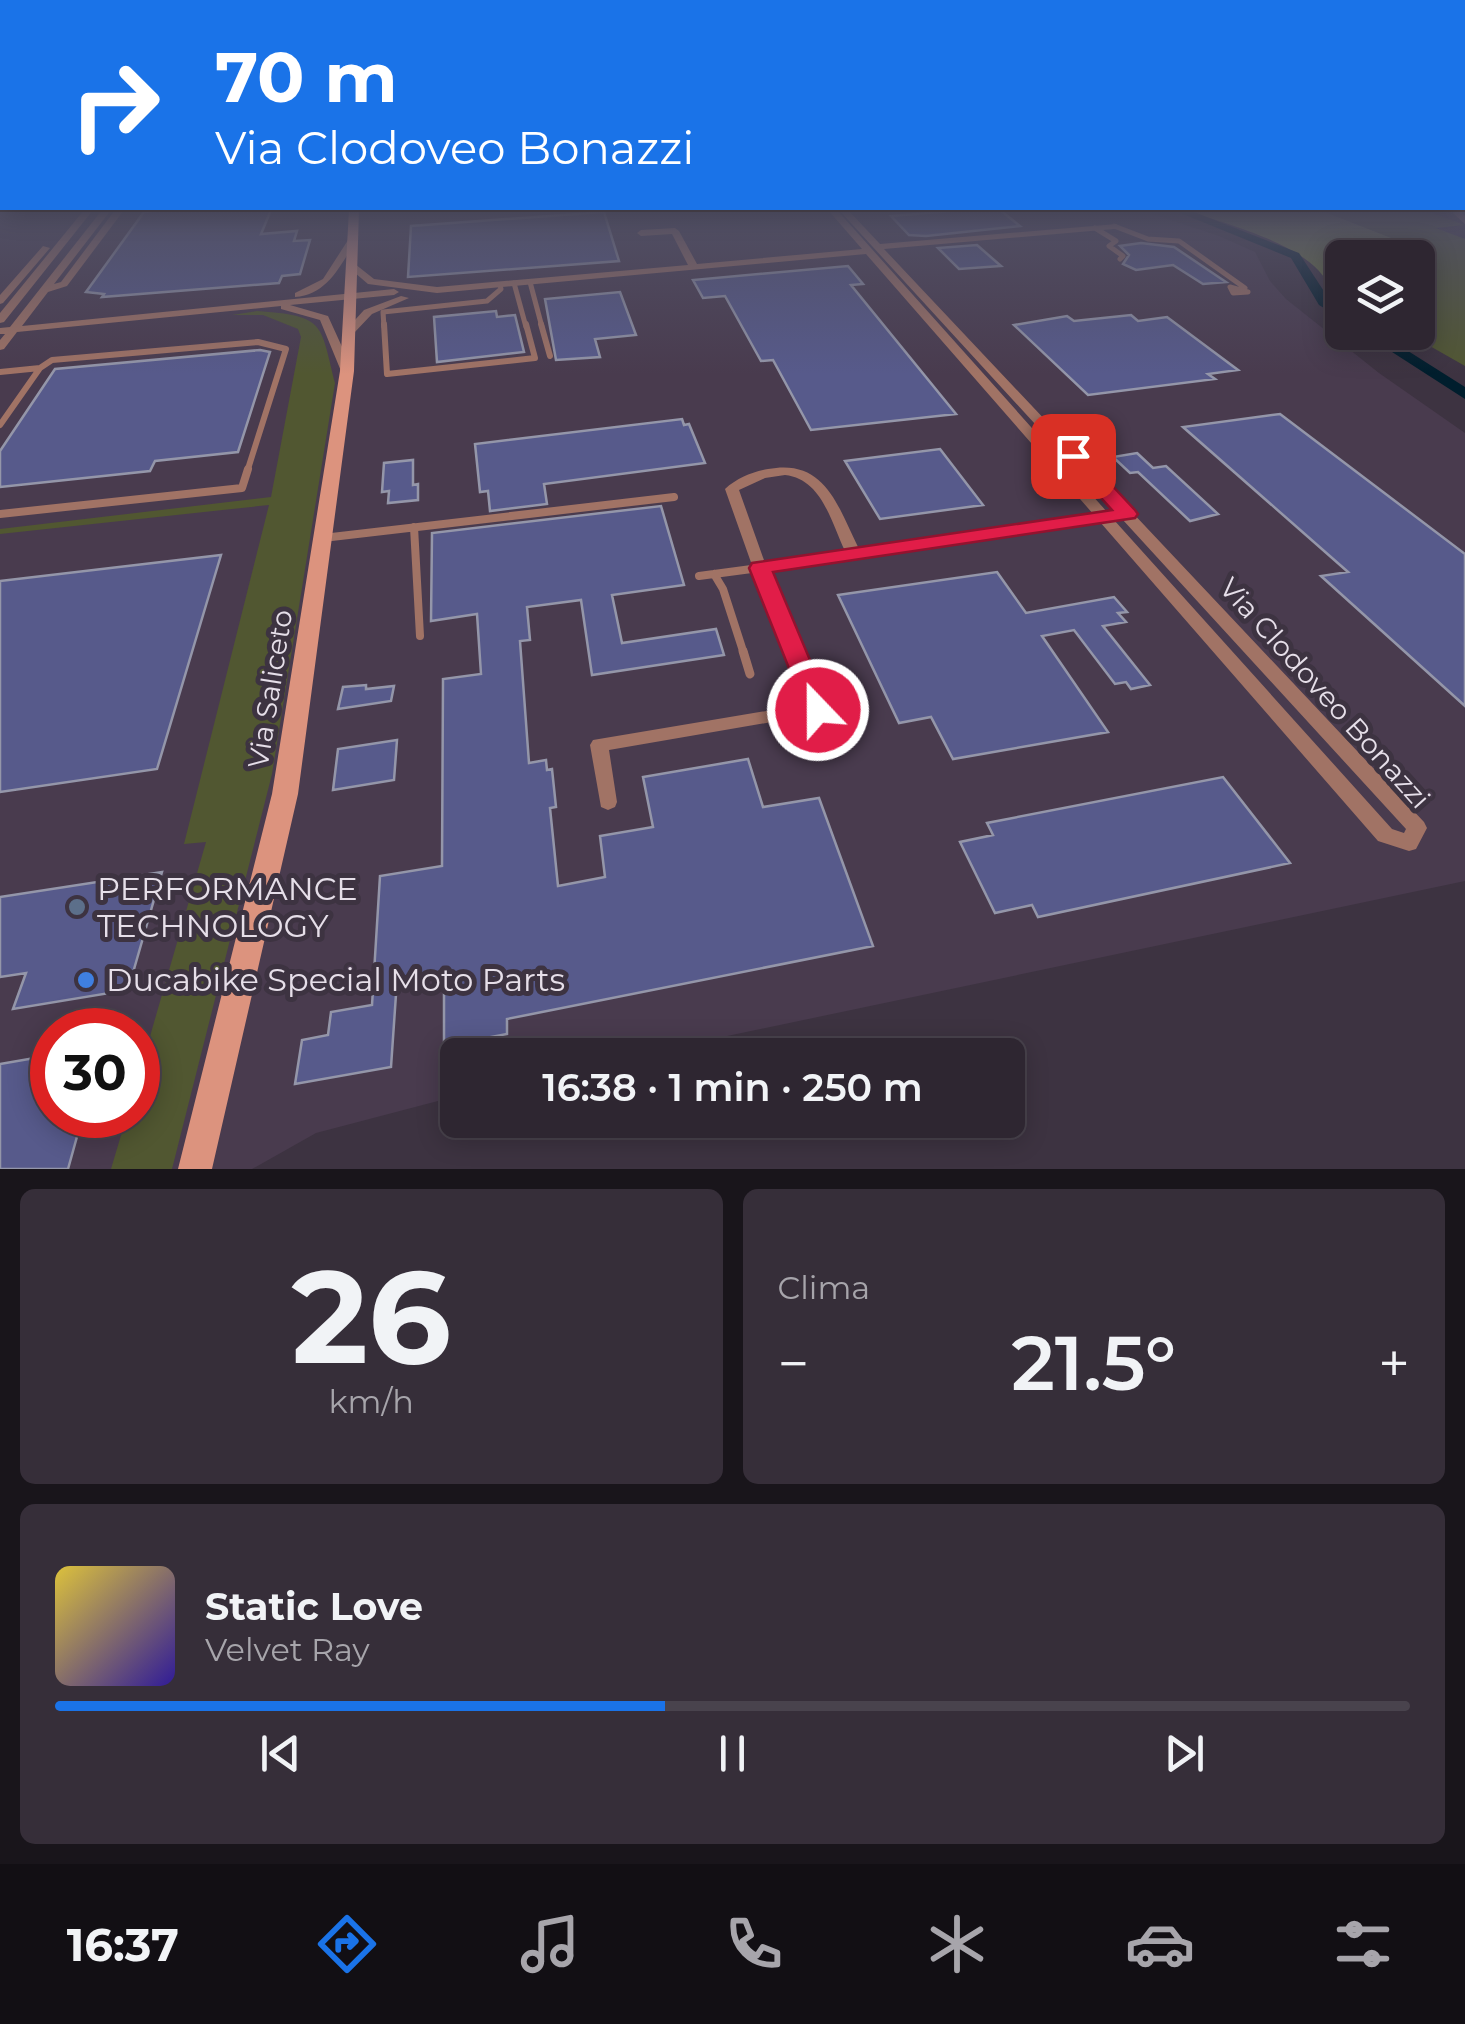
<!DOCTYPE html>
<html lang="it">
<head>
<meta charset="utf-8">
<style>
  :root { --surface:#2e2631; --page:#362e39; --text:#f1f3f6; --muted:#a7a5ab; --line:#49434d; --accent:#1a73e8 }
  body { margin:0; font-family:Montserrat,sans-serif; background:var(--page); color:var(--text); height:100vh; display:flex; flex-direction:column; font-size:38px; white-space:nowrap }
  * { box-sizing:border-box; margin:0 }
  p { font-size:32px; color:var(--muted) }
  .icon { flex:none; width:55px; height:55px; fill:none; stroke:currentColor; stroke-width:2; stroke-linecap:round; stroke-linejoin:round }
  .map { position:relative; height:1169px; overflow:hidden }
  .sheet { display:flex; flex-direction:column; gap:20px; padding:20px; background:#19151b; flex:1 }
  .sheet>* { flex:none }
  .top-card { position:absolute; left:0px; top:0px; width:1465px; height:210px; box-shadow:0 5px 25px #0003,0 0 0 2px var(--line); background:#1a73e8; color:#fff; overflow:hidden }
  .fabs { position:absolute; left:1325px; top:240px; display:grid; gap:20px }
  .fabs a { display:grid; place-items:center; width:110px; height:110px; border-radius:15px; background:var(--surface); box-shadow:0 5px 25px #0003,0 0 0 2px var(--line); font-size:50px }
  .speed { position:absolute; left:30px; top:1008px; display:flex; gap:20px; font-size:50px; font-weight:700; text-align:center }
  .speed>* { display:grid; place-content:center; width:130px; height:130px; border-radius:50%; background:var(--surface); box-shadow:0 5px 25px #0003,0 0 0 2px var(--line); line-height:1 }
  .speed .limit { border:15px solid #d22; background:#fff; color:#111 }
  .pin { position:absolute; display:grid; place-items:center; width:85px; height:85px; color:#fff; margin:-42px; border-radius:20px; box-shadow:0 5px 15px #0006 }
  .me { position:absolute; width:110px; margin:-55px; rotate:338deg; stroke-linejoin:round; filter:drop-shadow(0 0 8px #0008) }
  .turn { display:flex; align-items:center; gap:35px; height:210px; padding:0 50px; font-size:45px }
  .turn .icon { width:130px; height:130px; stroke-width:2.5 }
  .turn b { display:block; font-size:70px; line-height:85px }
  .big { font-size:75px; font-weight:600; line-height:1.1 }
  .sheet .card { flex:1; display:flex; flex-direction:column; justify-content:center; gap:15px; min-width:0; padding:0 35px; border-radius:15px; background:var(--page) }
  .sheet .dial { align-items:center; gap:0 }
  .dial b { font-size:130px; line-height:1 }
  .song { display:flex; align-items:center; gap:30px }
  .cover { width:120px; height:120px; border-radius:15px; background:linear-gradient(135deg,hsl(50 70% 55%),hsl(250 70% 35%)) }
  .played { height:10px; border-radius:5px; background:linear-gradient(90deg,var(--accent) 45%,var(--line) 45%) }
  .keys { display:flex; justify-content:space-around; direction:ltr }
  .heat { display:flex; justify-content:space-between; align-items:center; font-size:55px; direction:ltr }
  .sheet .tiles { flex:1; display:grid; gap:20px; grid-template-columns:1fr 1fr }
  .card:last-child { grid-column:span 2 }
  .trip { position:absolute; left:440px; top:1038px; width:585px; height:100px; border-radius:15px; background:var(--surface); box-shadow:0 5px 25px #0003,0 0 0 2px var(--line); font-weight:600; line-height:100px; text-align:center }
  .menu { display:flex; height:160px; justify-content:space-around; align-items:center; background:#120f14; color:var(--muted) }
  .menu .icon { width:70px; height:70px }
  .menu .current { color:var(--accent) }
  .menu b { font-size:45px; color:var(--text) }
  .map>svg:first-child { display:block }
  .built { fill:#493b4e; fill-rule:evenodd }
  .green { fill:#515731 }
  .forest { fill:#707a42 }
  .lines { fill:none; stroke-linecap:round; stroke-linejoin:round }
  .canal { fill:#001e2d; fill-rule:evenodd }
  .building { fill:#575a8b; stroke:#9496a9; stroke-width:2.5 }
  .lane-far3 { stroke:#a17365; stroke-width:5 }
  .lane-far2 { stroke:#a17365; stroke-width:6 }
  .lane-far1 { stroke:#a17365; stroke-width:8 }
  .lane { stroke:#a17365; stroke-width:9 }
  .street { fill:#a17365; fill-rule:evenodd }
  .secondary { fill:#dc937e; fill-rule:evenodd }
  .route { fill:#e11d48; stroke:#92132f; stroke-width:2.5 }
  .service-dot { fill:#5c6f8a; stroke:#3d3341; stroke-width:4 }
  .shop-dot { fill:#3f7fe0; stroke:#3d3341; stroke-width:4 }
  .labels { text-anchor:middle; stroke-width:10; stroke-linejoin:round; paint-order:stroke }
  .street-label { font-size:28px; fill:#e6dfe9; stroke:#3d3341 }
  .near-poi-label { font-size:32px; fill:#e6dfe9; stroke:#3d3341; text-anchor:start }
</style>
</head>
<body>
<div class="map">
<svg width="1465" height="1169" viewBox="0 0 1465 1169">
  <rect width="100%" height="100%" fill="#3d3341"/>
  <path class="built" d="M0,210H1140L1219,236L1255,252L1270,281L1286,299L1379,373L1465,433V881L637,1055H458L457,1096L316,1133L252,1169H0ZM52,1030H138V1115H52Z"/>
  <path class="green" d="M1320,210H1423L1465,225L1436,228L1465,239V366L1407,333L1418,332V263L1422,250Z
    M257,311C325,316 320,322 335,383L272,774L172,1169H111L127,1115H138V1078L206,842L184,844L269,505L0,534V529L271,497L301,337L298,329L263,315H232Z"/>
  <path class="forest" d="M1186,210H1320L1422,250L1418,263V258H1342V292L1331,291C1317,245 1226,225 1186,210Z"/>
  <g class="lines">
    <path class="canal" d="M1173,210H1189L1299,253L1329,299L1342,309V319L1319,305L1291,258Z
      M1361,332H1378L1465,387V399Z"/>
  </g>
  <path class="building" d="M164,210H271L261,234L297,231L294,241L310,240L300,274L282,276L279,283L102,297L104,294L86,292L144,212Z
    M964,210H1000L1020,226L926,236L909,235L891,216Z
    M604,212L619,261L408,277L411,226Z
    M1141,243L1174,247L1226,282L1203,284L1173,265L1136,270L1123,264L1129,255L1120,246Z
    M977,245L1001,266L959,269L938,248Z
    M848,266L863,284L851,285L956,414L811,430L773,360L761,361L725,296L703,298L693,280Z
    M620,292L636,335L595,339L600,357L556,360L545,299Z
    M496,311L497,317L515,315L524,352L437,362L434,317Z
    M1131,315L1138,321L1167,317L1238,370L1208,374L1215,379L1088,395L1014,325L1067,316L1074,321Z
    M260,350L270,352L238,452L155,461L150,471L0,487V451L55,369Z
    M1280,414L1465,554V706L1321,576L1348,572L1183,427Z
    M682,419L684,425L689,424L705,463L544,484L547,504L490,511L488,491L480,492L475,444Z
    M940,449L983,505L880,519L845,461Z
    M1137,453L1153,468L1166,466L1218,514L1190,521L1138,472L1130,473L1113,457Z
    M413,460V485L418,484V500L388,503L389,491L382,492L384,463Z
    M661,506L684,585L612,595L622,643L716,629L724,655L592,675L581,600L527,607L530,640L520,641L529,763L546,760L547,770L552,769L556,807L550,808L558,886L605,877L600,836L653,827L643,777L748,759L763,807L819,798L873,946L507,1019V1034L444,1046V971L397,980L391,1067L295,1084L302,1040L328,1035L331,1012L372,1005L380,876L442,866L443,679L481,674L477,614L431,621L432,533Z
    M221,555L157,769L0,792V581Z
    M997,572L1026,613L1114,597L1127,612L1118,613L1126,622L1103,626L1150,685L1131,689L1126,682L1115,684L1074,630L1042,636L1108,732L953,759L931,717L899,723L838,595Z
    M366,685V689L394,686L391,701L338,709L343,687Z
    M397,740L394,780L333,790L338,749Z
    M1223,777L1290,863L1038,917L1032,905L995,913L960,842L993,835L987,823Z
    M162,872L128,990L13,1009L26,973L0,977V897Z
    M52,1055V1115H83L68,1169H0V1064Z"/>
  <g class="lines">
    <path class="lane-far3" d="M1114,226L1148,239L1179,241L1245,288
      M1095,228L1116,241L1109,246L1123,256L1120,259
      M530,282L542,327
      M514,283L526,327
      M1230,287L1248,292L1233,293Z
      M384,327L383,312L487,301L501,289L500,285"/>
    <path class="lane-far2" d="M384,324L387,374L535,358L526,324
      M541,324L550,356
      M40,368L52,360L258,342L286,349L247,472
      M0,372L40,368L0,425"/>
    <path class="lane-far1" d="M0,514L242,488L248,469
      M414,527L420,636
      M323,538L674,497
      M714,574L723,589L744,654
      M699,576L759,568"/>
    <path class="lane" d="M743,651L750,674"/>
    <path class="street" d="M84,210H93L4,322L0,323V313Z
      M102,210H111L54,284L61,282L115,210H124L67,286L48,292L22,326L394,289L399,292L394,295L290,305L328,316L353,371L347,374L341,371L320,320L281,309V306L17,332L4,349L0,350V340L5,334H0V328L10,327Z
      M828,210H837L1108,513L1114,514L1116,517L1114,520L1392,829L1404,833L1406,829L839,210H848L880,244L1117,224V228L1114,229L884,249L1424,822L1427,828L1416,849L1409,851L1378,841L1100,522L769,571L827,709L824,713L609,750L617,802L615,807L608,810L601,807L590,745L593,740L808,704L753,568L725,489C737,478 752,472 768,469C826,458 838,507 859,549L1094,515L866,254L437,293L368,284L347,266L355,264L374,279L437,287L688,265L672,234L641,236L637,233L641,230L675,228L679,231L697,264L862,249ZM785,475C822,479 831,522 845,551L765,563L739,490L765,478Z
      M1465,210L1462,213L1465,216V224L1453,213L1455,210Z
      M350,237L357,239C341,264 328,295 295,297V293L323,279Z
      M43,246L50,248L3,303L0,304V295Z
      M401,296L409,298L372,314L354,333L345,331L364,310Z"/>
    <path class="secondary" d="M349,210H359L354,371L298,794L212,1169H178L272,794L340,371Z"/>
  </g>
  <linearGradient id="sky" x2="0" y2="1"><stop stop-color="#221c24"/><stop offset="0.56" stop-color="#515065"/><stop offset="1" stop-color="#515065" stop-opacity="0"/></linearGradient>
  <rect width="1465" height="374" fill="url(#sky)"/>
  <path class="route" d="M1073,450L1080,451L1135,510L1138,514L1135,518L773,572L831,710L827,716H808L749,568L752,563L1112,510L1063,456Z"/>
  <circle class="service-dot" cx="77" cy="907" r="10"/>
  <circle class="shop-dot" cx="86" cy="980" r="10"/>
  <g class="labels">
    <g class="street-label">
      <text transform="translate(270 689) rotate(-81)" y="10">Via Saliceto</text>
      <text transform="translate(1325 693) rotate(48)" y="10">Via Clodoveo Bonazzi</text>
    </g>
    <g class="near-poi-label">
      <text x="97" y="900">PERFORMANCE<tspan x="97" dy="37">TECHNOLOGY</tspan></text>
      <text x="106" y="991">Ducabike Special Moto Parts</text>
    </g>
  </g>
</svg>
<div class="fabs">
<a><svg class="icon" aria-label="layers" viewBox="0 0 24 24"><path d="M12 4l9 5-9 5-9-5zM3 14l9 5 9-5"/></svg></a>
</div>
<div class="speed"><div class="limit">30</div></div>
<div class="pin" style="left:1073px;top:456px;background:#d93025"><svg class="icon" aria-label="arrive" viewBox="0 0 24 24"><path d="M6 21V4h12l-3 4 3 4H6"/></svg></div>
<svg class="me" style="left:818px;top:710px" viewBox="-20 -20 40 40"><circle r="17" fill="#e11d48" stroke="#fff" stroke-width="3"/><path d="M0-11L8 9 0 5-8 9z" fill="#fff"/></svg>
<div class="trip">16:38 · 1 min · 250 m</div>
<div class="top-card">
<div class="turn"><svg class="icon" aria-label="right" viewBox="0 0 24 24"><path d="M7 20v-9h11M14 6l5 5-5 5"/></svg><div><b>70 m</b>Via Clodoveo Bonazzi</div></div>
</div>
</div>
<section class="sheet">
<div class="tiles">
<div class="card dial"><b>26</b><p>km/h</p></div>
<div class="card"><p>Clima</p>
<div class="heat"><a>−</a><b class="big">21.5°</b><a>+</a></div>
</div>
<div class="card">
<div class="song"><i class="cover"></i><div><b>Static Love</b><p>Velvet Ray</p></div></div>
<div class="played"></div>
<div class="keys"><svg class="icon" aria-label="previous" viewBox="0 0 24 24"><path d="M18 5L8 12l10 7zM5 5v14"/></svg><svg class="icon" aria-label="pause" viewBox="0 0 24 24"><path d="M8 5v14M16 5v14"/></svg><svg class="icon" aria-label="next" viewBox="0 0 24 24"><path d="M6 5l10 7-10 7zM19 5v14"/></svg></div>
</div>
</div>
</section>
<nav class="menu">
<b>16:37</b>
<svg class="icon current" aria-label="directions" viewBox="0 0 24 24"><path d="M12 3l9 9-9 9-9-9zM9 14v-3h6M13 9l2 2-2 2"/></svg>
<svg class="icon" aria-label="music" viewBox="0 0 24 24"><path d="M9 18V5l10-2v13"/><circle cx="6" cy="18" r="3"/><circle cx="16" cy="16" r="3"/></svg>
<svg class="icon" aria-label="phone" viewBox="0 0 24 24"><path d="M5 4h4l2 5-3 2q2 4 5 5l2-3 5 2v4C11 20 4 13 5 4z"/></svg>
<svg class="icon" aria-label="climate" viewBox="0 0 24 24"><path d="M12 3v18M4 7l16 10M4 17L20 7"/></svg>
<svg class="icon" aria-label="car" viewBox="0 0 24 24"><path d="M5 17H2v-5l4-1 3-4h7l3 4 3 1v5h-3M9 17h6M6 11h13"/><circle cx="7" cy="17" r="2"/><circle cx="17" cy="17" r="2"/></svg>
<svg class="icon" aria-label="filters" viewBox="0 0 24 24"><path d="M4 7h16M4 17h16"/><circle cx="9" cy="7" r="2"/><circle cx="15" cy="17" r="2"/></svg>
</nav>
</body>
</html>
